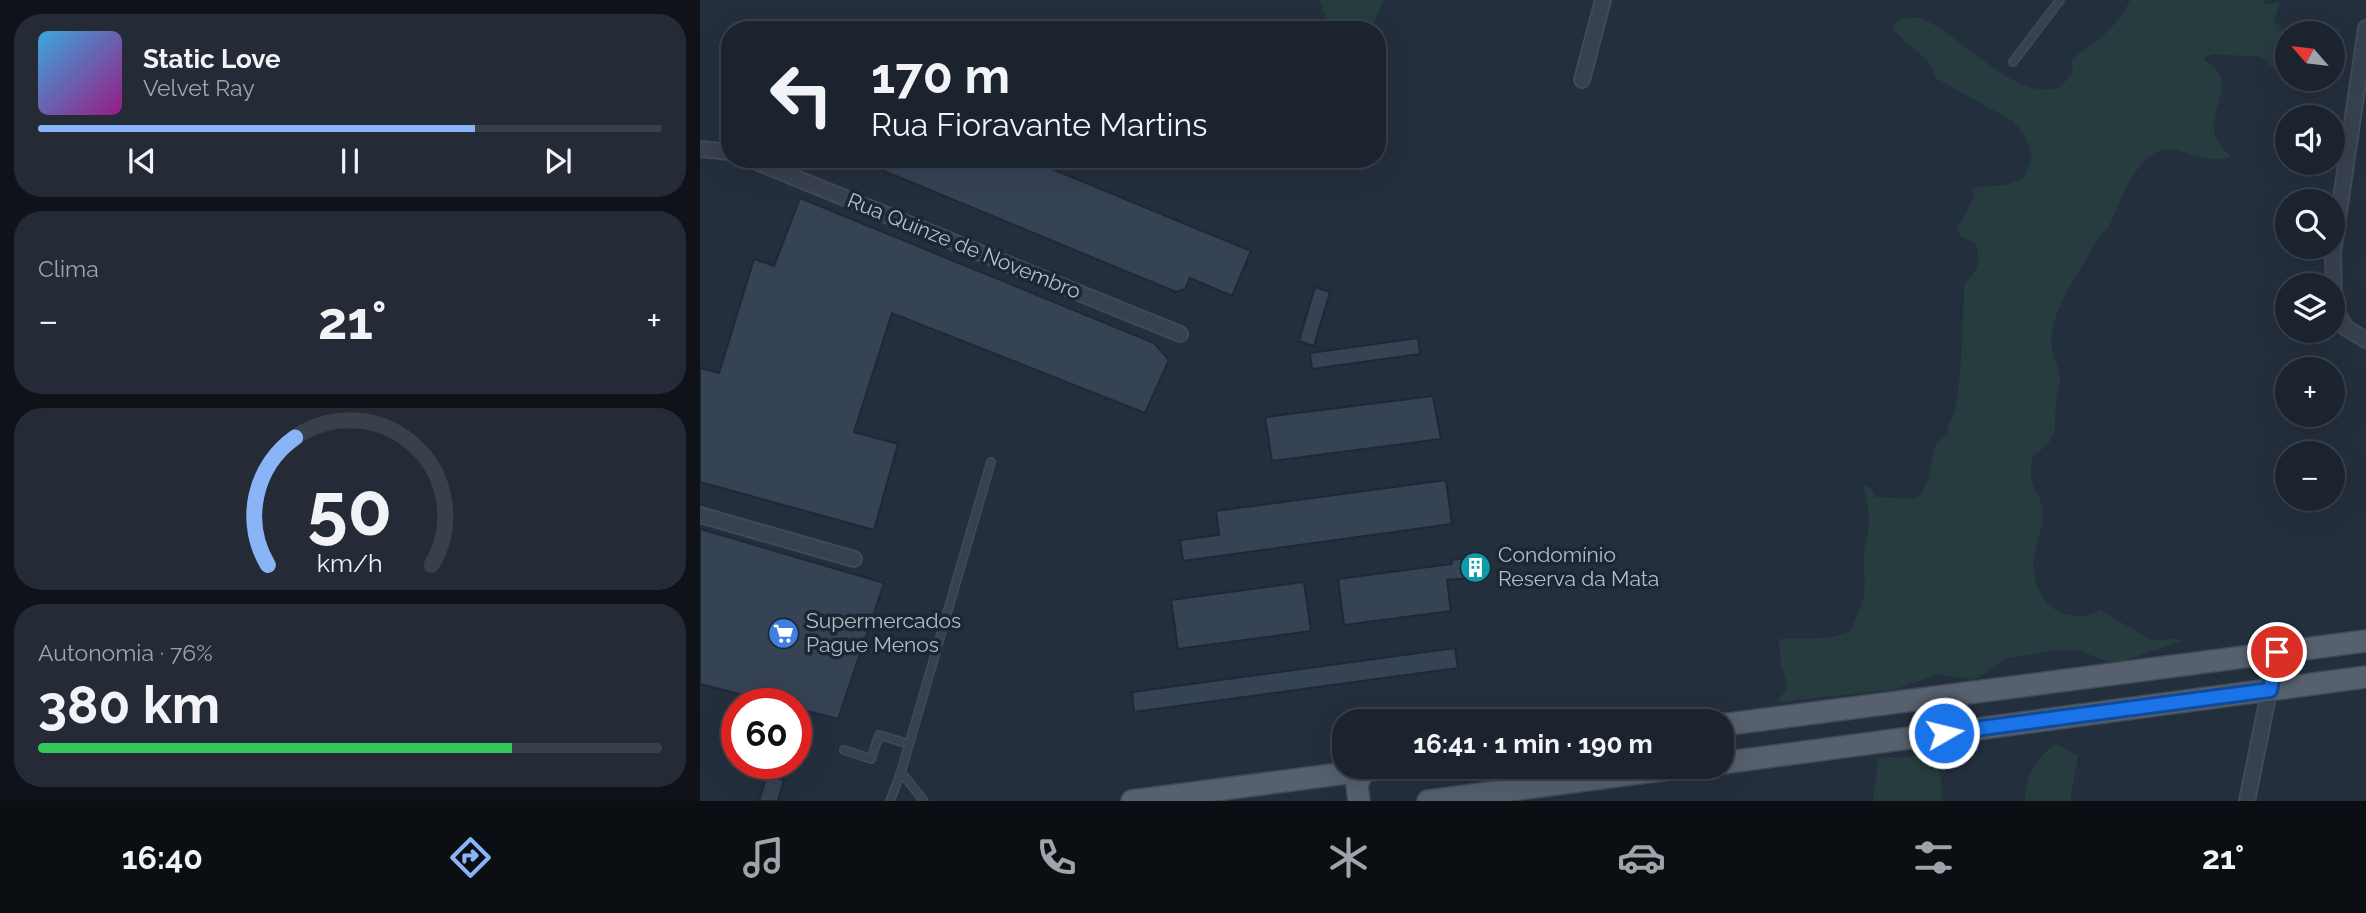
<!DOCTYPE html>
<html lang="pt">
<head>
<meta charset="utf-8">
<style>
  :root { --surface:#1b232e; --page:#242b36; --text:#f1f3f6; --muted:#a0a4aa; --line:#39404a; --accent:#8ab4f8 }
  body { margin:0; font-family:Raleway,sans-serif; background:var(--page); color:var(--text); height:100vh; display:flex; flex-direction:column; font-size:26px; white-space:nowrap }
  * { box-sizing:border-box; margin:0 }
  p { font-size:23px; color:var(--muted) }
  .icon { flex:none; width:38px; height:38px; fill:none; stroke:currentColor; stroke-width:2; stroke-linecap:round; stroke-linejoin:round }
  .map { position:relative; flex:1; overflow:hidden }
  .drawer { display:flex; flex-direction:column; gap:14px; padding:14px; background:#0f1319; width:700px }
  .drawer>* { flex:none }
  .guide { position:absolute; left:21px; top:21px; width:665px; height:147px; border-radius:28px; box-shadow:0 7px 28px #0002,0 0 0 2px var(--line); background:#1b232e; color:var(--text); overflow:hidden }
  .needle { width:46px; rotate:298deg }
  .fabs { position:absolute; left:1575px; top:21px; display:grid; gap:14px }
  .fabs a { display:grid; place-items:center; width:70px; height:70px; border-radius:50%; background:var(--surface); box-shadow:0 7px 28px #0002,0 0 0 2px var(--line); font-size:35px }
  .speed { position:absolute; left:21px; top:688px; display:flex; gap:14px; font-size:35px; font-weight:700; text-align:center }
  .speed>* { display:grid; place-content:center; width:91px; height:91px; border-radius:50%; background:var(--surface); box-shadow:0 7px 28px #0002,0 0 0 2px var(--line); line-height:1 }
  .speed .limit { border:10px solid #d22; background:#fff; color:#111 }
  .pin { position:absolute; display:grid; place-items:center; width:60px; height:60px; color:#fff; margin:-30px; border:4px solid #fff; border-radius:50%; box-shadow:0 2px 7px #0007 }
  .me { position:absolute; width:77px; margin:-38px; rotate:82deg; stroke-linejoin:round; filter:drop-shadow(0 0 5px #0008) }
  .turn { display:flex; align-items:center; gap:24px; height:147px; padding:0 35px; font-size:32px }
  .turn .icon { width:91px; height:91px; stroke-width:2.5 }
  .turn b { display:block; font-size:49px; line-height:60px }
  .big { font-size:52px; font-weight:700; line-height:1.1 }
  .drawer .card { flex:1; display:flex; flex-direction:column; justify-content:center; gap:10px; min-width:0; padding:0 24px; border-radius:28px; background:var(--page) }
  .drawer .dial { align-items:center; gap:0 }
  .dial svg { height:182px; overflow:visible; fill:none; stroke:var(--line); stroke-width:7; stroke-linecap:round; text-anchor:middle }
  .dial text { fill:var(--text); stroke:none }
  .song { display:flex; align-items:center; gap:21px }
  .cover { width:84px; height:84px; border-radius:10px; background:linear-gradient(135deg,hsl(200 70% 55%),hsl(310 70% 35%)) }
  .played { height:7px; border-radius:4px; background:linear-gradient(90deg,var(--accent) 70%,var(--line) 70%) }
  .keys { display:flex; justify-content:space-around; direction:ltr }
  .heat { display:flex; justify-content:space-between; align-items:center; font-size:38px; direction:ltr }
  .charge { height:10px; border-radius:5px; background:linear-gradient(90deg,#34c759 76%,var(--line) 0) }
  .trip { position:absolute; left:632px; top:709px; width:402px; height:70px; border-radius:28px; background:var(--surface); box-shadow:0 7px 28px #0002,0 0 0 2px var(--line); font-weight:700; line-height:70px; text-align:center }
  .tabs { display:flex; height:112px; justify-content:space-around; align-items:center; background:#0b0e12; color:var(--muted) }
  .tabs .icon { width:49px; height:49px }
  .tabs .current { color:var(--accent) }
  .tabs b { font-size:32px; color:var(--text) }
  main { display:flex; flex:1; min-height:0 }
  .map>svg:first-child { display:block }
  .green { fill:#263c3f }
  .building { fill:#364354; stroke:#1f2835; stroke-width:2 }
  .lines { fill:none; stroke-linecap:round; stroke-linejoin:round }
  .lane-casing { stroke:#414a57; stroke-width:10 }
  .street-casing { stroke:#414a57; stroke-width:18 }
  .primary-casing { stroke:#414a57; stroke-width:24 }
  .lane { stroke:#38414e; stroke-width:7 }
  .street { stroke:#38414e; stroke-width:14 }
  .primary { stroke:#56606e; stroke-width:21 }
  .route-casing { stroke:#114b97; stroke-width:18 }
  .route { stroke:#1a73e8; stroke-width:12 }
  .labels { text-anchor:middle; stroke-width:7; stroke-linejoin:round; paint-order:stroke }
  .street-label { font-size:21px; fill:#b4bcc9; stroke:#1d2633 }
  .poi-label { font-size:21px; fill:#b4bcc9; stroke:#1d2633; text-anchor:start }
</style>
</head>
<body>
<main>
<section class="drawer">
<div class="card">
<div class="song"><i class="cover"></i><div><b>Static Love</b><p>Velvet Ray</p></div></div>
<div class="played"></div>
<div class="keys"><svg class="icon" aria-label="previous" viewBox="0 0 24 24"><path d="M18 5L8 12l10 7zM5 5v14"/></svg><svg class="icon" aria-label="pause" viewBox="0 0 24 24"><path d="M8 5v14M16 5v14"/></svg><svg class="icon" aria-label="next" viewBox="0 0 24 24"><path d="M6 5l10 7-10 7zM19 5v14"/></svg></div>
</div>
<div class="card"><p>Clima</p>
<div class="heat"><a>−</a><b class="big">21°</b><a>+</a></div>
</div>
<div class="card dial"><svg viewBox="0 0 100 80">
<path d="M14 69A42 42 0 1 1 86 69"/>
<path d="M14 69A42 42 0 0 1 26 13" stroke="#8ab4f8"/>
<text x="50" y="56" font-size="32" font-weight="700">50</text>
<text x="50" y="72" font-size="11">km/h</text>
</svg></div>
<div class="card"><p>Autonomia · 76%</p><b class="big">380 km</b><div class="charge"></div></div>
</section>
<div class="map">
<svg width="1666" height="801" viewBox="0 0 1666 801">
  <rect width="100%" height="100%" fill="#242f3e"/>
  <path class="green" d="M620,0H684L670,30H629Z
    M1430,0H1563L1566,4L1580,3L1574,20L1587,35V66L1578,71C1570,69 1568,60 1559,57L1513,54L1504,58V60C1538,79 1513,101 1514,129C1514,139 1524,149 1531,157C1518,162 1505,158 1493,155C1486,153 1478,150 1471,149C1437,148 1421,202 1409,227L1401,233C1387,259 1357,302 1352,330C1348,348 1358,362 1360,378C1360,385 1357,393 1356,400C1353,430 1362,436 1333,456C1332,464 1329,474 1332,483C1336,493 1343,500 1343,513C1342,547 1322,562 1343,597C1347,604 1355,611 1364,614C1378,617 1387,617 1400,610L1451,640L1473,639L1483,641L1420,662L1406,661L1377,650L1350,651L1305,659L1275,680L1239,674L1196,689L1079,702V699L1088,687L1081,665L1079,639L1128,638L1149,632C1169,597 1164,590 1164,552C1165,542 1168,533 1169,524C1169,511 1167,498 1163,485L1171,488L1175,497L1215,499L1222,492L1229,478L1235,445L1248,433C1248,420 1254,419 1256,407C1262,367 1263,325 1264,284C1280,267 1280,266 1276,243L1261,237L1257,229L1275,196L1271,188L1304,185L1324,179L1332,157L1326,137L1313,121L1237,79L1228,61L1198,35L1194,29V23C1203,18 1215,15 1225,20C1260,36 1312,96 1352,89C1362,88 1367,79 1373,72L1371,59C1396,44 1417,27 1430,0Z
    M1355,744L1378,756L1370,801H1325C1326,775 1335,760 1355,744Z
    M1241,750L1239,769L1243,793L1241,801H1173L1178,759C1188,755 1196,759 1207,757C1218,755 1229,751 1241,750Z"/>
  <path class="building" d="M155,159H328L551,251L532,296L490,278L485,289L476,292Z
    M100,198L454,343L469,360L445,413L192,313L154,432L198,444L174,530L0,482V368L19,373L54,259L74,266Z
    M615,287L630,292L614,346L599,341Z
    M718,338L720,354L612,369L610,353Z
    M733,396L741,439L572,461L565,417Z
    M746,480L752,524L483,561L480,540L519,535L516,511Z
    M0,529L184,583L138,719L96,708V704H79L0,684Z
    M781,556L784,577L747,580L751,611L644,625L638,579L752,564L751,560Z
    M604,582L611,631L478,649L471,600Z
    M755,648L758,668L434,712L432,692Z
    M67,775L84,780L78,801H59Z"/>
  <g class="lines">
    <defs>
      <path id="lane" d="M1313,62L1360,0
        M144,750L171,759L179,735L209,744
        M201,772L224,801
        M190,801L201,772L291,462"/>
      <path id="street" d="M1666,28L1633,253L1634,299L1638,315L1646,328L1666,340
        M882,80L903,0
        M0,149L30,152
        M49,159L480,334
        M0,515L154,559
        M1547,801L1577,652"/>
      <path id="primary" d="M1022,725L1666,641
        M1022,763L1666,677
        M432,801L700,766
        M659,801L657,785L663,771
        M728,801L992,766"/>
    </defs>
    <use href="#lane" class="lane-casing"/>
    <use href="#street" class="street-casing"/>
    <use href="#primary" class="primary-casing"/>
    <use href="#lane" class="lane"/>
    <use href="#street" class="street"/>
    <use href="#primary" class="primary"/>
  </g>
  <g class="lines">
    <defs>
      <path id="route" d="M1244,733L1570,690L1577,652"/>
    </defs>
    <use href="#route" class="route-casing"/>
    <use href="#route" class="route"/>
  </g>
  <defs>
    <symbol id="building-disc" viewBox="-11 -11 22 22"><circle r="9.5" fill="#0f9aa8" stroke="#1d2633"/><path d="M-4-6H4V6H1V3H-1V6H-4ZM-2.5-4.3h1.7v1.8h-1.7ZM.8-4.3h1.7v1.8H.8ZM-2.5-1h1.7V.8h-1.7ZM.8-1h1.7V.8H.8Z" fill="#fff"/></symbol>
    <symbol id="supermarket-disc" viewBox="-11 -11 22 22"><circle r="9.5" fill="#3f7fe0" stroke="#1d2633"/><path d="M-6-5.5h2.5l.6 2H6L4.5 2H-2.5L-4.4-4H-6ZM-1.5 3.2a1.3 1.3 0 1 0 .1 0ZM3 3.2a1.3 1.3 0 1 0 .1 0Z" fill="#fff"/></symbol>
  </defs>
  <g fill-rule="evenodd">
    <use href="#building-disc" x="758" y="550" width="35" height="35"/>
    <use href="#supermarket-disc" x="66" y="616" width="35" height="35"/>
  </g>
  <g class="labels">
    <g class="street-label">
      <text transform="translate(264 246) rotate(22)" y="7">Rua Quinze de Novembro</text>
    </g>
    <g class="poi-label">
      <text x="798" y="562">Condomínio<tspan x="798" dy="24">Reserva da Mata</tspan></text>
      <text x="106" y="628">Supermercados<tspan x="106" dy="24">Pague Menos</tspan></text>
    </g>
  </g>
</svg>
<div class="fabs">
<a><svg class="needle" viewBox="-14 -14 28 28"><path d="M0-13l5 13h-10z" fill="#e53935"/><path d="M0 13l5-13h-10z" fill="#a0a4aa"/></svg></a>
<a><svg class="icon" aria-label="sound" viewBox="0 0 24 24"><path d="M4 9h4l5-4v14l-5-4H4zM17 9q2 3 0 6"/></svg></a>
<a><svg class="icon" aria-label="search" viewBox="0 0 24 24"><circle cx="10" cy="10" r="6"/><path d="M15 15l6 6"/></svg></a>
<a><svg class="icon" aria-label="layers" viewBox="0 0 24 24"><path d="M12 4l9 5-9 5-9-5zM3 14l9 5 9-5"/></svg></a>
<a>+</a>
<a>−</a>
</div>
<div class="speed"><div class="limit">60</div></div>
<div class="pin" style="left:1577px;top:652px;background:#d93025"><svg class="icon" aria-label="arrive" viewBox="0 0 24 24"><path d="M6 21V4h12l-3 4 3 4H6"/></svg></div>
<svg class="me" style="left:1244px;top:733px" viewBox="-20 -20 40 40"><circle r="17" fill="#1a73e8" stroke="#fff" stroke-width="3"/><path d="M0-11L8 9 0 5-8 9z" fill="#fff"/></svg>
<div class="trip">16:41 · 1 min · 190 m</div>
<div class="guide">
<div class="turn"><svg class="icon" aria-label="left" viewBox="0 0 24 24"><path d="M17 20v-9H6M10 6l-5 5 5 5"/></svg><div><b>170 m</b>Rua Fioravante Martins</div></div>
</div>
</div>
</main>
<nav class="tabs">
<b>16:40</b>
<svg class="icon current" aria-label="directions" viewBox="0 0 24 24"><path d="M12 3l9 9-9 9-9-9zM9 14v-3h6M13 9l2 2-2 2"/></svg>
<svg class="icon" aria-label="music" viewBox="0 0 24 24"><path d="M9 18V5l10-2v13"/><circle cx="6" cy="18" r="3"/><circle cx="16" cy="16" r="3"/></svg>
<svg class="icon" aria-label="phone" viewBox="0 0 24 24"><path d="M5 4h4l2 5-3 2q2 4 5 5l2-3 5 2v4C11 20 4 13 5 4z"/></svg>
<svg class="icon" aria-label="climate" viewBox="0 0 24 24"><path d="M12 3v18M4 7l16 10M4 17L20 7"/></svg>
<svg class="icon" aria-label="car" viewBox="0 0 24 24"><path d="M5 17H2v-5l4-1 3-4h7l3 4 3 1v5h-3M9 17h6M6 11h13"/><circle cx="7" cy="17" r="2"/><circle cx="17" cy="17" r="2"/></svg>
<svg class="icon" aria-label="filters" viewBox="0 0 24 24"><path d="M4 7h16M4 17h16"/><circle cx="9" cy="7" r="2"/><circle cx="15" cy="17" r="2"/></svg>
<b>21°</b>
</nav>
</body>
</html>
